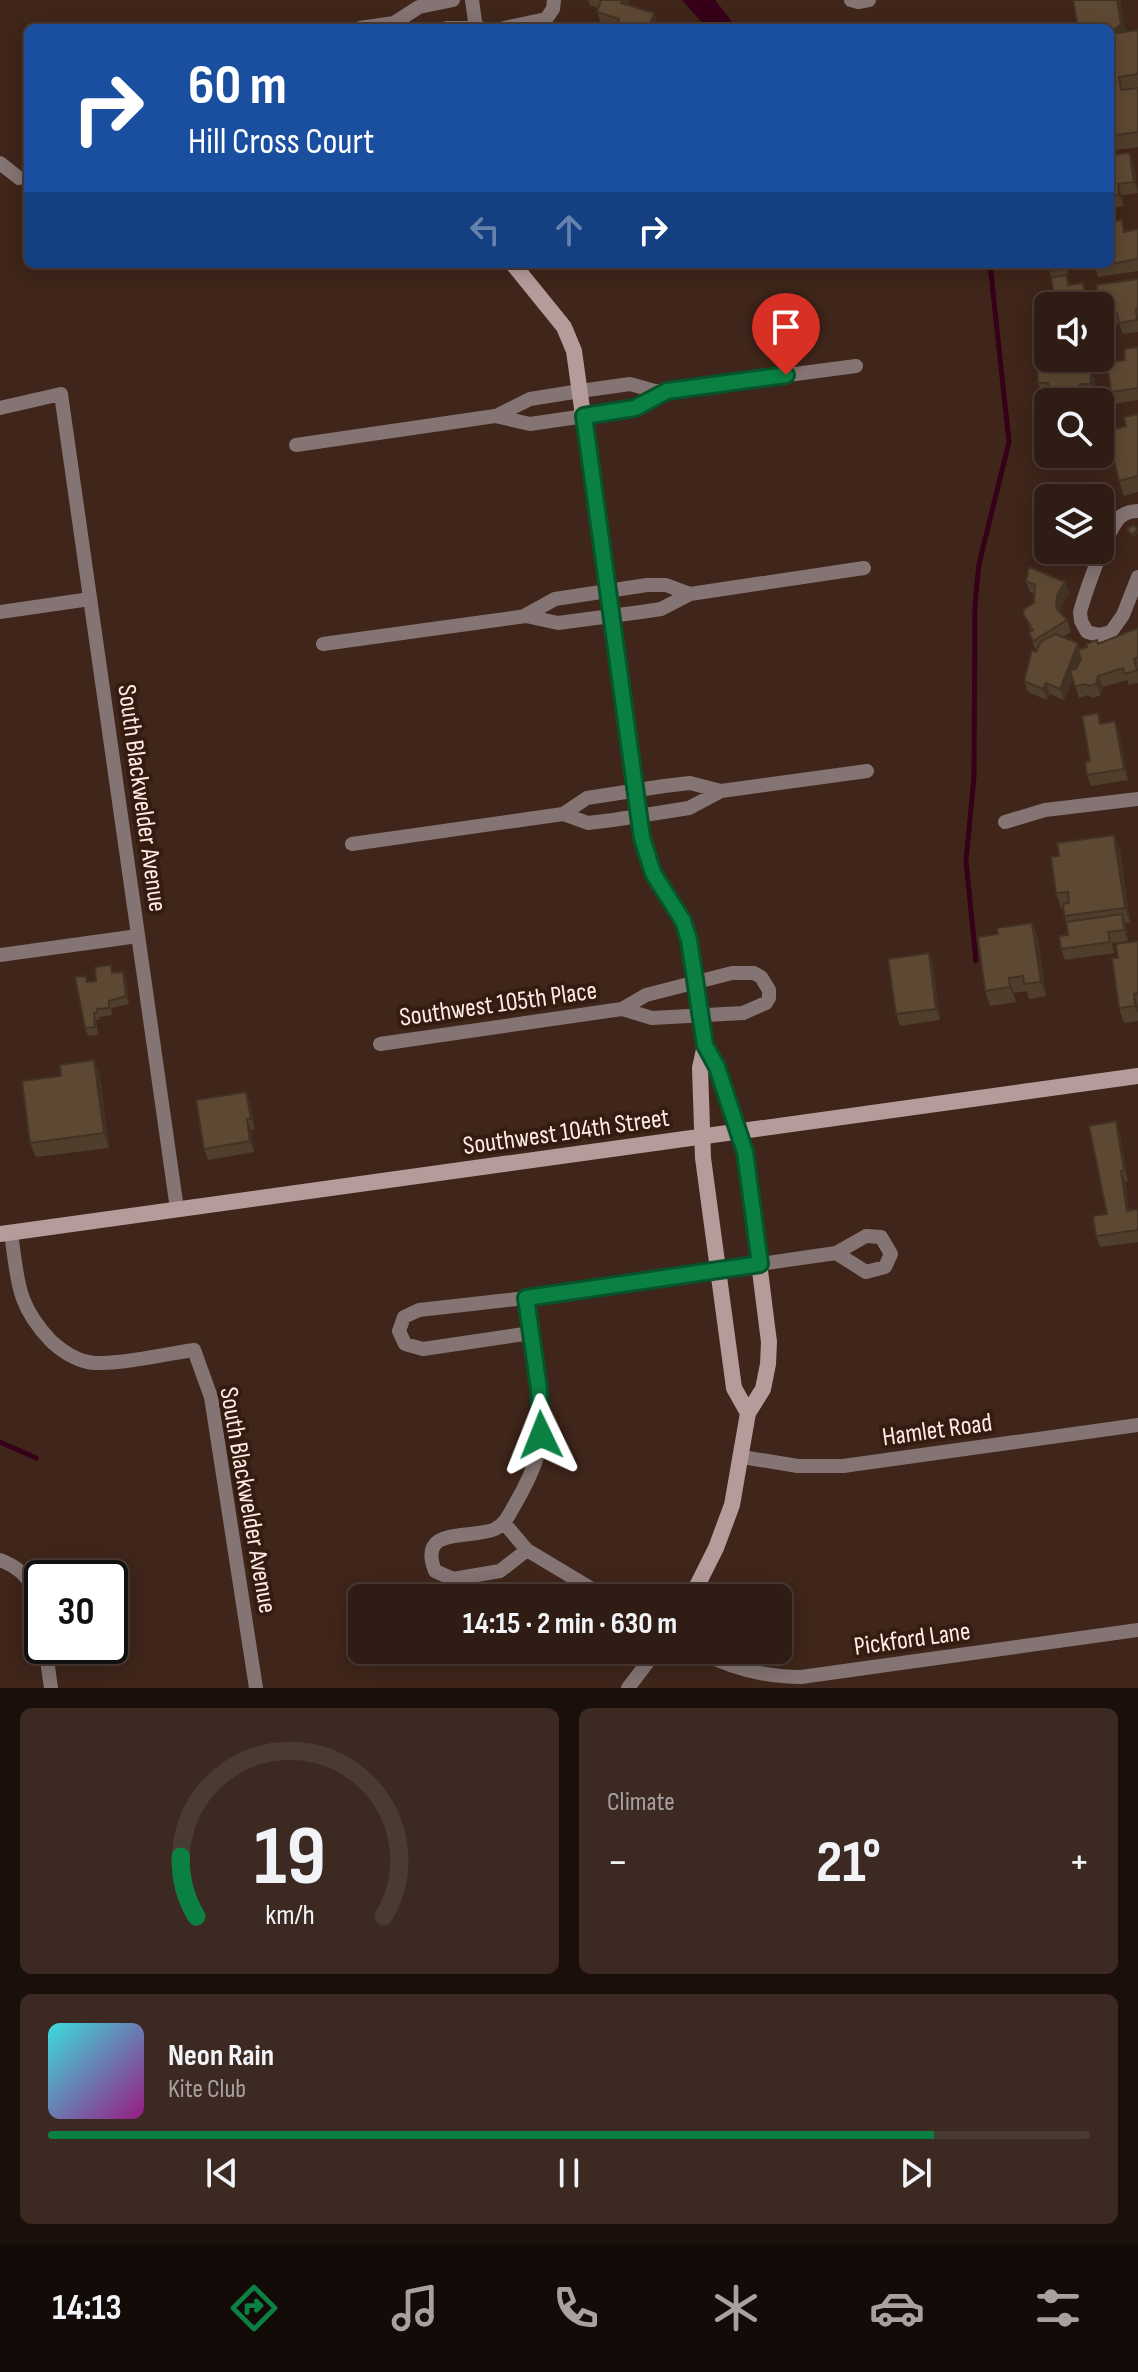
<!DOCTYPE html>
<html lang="en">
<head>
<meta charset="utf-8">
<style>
  :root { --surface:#2f1c14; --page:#3b2922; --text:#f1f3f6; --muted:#a7a1a0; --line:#4a3a34; --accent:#0b8043 }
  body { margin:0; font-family:"Sofia Sans Condensed",sans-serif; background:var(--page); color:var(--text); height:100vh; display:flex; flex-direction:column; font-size:30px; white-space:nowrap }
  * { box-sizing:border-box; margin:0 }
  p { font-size:26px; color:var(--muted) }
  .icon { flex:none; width:44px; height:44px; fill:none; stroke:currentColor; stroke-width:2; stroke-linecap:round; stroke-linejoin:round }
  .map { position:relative; height:1688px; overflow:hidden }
  .details { display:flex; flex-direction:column; gap:20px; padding:20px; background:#1a0f0b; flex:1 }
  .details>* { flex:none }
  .hud { position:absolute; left:24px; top:24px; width:1090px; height:244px; border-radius:12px; box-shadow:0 4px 20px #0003,0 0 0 2px var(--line); background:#1a4fa0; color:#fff; overflow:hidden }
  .controls { position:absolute; left:1034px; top:292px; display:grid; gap:16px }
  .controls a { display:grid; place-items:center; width:80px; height:80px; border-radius:12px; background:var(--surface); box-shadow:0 4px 20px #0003,0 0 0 2px var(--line); font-size:40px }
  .speed { position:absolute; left:24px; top:1560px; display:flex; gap:16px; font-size:40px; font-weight:700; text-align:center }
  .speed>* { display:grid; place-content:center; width:104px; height:104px; border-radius:50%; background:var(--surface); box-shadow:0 4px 20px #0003,0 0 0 2px var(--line); line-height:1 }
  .speed .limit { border:4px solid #111; border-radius:12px; background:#fff; color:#111 }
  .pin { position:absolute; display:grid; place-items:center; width:68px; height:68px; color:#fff; margin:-82px -34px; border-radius:50% 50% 50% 0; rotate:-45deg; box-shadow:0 0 8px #0007 }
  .pin .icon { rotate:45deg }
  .me { position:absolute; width:88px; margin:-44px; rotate:358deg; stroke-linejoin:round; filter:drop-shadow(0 0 6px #0008) }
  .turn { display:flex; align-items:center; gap:28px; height:168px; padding:0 32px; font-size:36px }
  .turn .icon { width:104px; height:104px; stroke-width:2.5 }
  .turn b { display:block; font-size:56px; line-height:68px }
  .lanes { display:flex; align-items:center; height:76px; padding:0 32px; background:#0003; justify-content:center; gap:40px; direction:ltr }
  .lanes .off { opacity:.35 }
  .big { font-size:60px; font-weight:700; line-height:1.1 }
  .details .widget { flex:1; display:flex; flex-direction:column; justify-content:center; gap:12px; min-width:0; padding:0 28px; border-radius:12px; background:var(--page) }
  .details .dial { align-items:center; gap:0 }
  .dial svg { height:208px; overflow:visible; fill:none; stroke:var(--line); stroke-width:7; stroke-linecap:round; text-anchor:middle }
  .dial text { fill:var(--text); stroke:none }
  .song { display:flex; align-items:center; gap:24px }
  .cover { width:96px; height:96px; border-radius:12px; background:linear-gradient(135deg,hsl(180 70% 55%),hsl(310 70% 35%)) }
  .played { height:8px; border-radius:4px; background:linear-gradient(90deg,var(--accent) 85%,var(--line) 85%) }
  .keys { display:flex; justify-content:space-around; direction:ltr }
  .heat { display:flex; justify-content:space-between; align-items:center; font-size:44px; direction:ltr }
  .details .tiles { flex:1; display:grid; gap:20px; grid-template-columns:1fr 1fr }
  .widget:last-child { grid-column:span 2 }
  .trip { position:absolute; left:348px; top:1584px; width:444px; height:80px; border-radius:12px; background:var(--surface); box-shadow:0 4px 20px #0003,0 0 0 2px var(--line); font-weight:700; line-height:80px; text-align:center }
  .dock { display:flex; height:128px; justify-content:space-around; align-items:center; background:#130b08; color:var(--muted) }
  .dock .icon { width:56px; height:56px }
  .dock .active { color:var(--accent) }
  .dock b { font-size:36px; color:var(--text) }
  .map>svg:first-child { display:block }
  .water { fill:#360019 }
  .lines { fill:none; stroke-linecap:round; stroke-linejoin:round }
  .stream { stroke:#360019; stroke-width:5 }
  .street { stroke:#847473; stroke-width:14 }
  .secondary { stroke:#b59c9b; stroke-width:16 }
  .wall { fill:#503e2c }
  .shaded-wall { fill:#413224 }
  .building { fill:#5d4833; stroke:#413224; stroke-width:2 }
  .route-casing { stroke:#07532c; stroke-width:20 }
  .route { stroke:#0b8043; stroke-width:14 }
  .labels { text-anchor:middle; stroke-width:8; stroke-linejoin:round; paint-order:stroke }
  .street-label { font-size:26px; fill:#ffede5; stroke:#351c11 }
</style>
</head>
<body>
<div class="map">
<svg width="1138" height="1688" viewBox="0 0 1138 1688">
  <rect width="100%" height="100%" fill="#3f251a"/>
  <path class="water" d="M682,0H715L737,28H707Z"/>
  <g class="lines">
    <path class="stream" d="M976,961L966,861L974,776L975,604L979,564L1009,442L990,264
      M0,1442L36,1458"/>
    <path class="street" d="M472,0L476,28
      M851,0L858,2L869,0
      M360,28L394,23L419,7L453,0
      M447,28H481
      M504,28L546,19L553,9L554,0
      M0,163L19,178
      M0,408L61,394L177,1209
      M496,416L530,399L580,391L630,384L655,391H667L856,366
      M296,445L495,416L530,424L626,410L667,391
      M1138,511C1131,511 1126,512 1120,517C1106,532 1086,591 1080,612L1081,621L1087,632L1099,635L1111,632L1123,615L1138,577
      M0,612L90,599
      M526,615L555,599L647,585H666L690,594
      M323,644L526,616L558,623L641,612L661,609L690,594L864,568
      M563,814L587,798L664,786L690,783L721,791
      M1005,822L1045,810L1138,799
      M352,844L563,814L588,823L613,820L689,808L721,791L867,771
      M0,955L138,936
      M380,1044L622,1009L646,995L732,973H754L761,977L769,990V998L766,1003L743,1013L652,1018L622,1009
      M11,1233C18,1281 16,1304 51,1341C63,1352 78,1362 95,1363C125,1364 164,1354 194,1350L211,1397L256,1688
      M526,1298C532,1343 550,1406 539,1450C534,1469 524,1489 514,1506C509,1515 505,1524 495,1529C471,1540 417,1525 435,1571L453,1579L500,1571L527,1550
      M531,1333L423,1349L405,1344L399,1331L404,1317L419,1310L526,1298L836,1253L866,1236L881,1237L891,1254L885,1267L866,1272L836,1253
      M742,1457L798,1466H843L1138,1425
      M504,1523L527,1550L607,1598
      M0,1560C35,1573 37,1596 42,1629
      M45,1646L51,1688
      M697,1650C730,1668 763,1677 801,1677L1138,1630
      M628,1688L657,1650"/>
    <path class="secondary" d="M513,264L564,327L574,351L642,838L653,873L683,921L693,958L705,1045L717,1067L745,1152L769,1342L768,1364L763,1389L748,1413L732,1505L716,1548L691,1598
      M705,1045L700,1068L703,1158L734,1388L748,1413
      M0,1234L1138,1076"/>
  </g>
  <path class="wall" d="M588,0H629L628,5L654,13L658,24L657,28H615L601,23L597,12L598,8L590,5Z
    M1073,0H1120L1125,32L1138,30V147L1110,151V28Z
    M1110,155L1134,164L1138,193L1122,195L1124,206L1110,208Z
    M1138,229V271L1098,277L1094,264L1126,231Z
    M743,264H761L744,267Z
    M1037,264H1080V265L1067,268L1068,280L1070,285L1087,294L1089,306H1048V317L1044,296L1054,295L1051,277L1048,266L1038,268Z
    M1138,279V332L1123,334L1119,324L1105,326L1101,315Z
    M1138,347V400L1115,404L1111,392Z
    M1078,368H1091L1095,379V395H1084V402H1050L1048,394H1042L1038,383Z
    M1138,414V492L1124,496L1119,481L1126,426Z
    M1026,581L1065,582L1069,593L1061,606V613L1067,620L1071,632L1062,637L1078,643L1080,650L1138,628V683L1129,685L1127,680L1103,687L1101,695L1093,698L1088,695L1079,698L1073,678L1064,700L1050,694L1047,700L1028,692L1024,681L1036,650L1033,644L1029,633L1031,631L1023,614L1034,603L1035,594L1030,592Z
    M1102,723L1119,732L1128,780L1091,786L1087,775L1090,761Z
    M1120,849L1130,923H1125L1128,941L1112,943L1114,953L1065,960L1061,949L1068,935L1066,922L1063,908H1061L1056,893Z
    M1032,923L1038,938L1046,996L1029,999L1027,991L1014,993L1016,1002L990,1006L985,991L998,934Z
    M1138,941V1021L1124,1023L1119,1008L1118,958Z
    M929,953L933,964L940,1020L900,1026L896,1014Z
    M123,972L126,980L129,1004L111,1008L112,1015L99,1017L100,1020H96L98,1035L88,1036L85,1028L88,982L96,981L114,973Z
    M94,1060L100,1075L109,1148L36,1157L30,1143L61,1076Z
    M246,1092L250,1103L255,1129L251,1130L254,1152L208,1160L204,1149Z
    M1120,1133L1128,1181L1125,1182L1129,1211L1138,1209V1242L1100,1247L1096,1236L1107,1214Z"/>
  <path class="shaded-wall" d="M622,0H629L625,14L621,3Z
    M1117,0H1120L1126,38L1110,37Z
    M654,13L658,24L657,28H649Z
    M1130,153L1134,164L1138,193L1134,182Z
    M1118,184L1122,195L1124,206L1119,195Z
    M1083,283L1087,294L1089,306H1087Z
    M1091,368L1095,379V395L1091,384Z
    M1080,384L1084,395V402H1081L1080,398Z
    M1138,529V534L1133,538L1132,535Z
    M1065,582L1069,593L1061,606L1060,619L1056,608L1057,595Z
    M1078,643L1082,654L1064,700L1060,689Z
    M1098,676L1103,687L1101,695L1096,684Z
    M1046,683L1050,694L1047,700L1043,689Z
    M1115,721L1119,732L1128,780L1124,769Z
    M1114,835L1120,849L1130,923L1125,908Z
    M1122,914L1126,925L1128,941L1124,930Z
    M1032,923L1038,938L1046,996L1041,982Z
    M929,953L933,964L940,1020L936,1009Z
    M123,972L126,980L129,1004L126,996Z
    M1009,978L1014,993L1016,1002L1010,987Z
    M1134,994L1138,1006V1013L1135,1006Z
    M94,1060L100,1075L109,1148L104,1133Z
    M246,1092L250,1103L255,1129L251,1118Z
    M247,1119L251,1130L254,1152L250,1141Z
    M1116,1121L1120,1133L1128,1181L1124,1170Z
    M1121,1171L1125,1182L1131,1222L1127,1211Z"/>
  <path class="building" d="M601,0H622L621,3L654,13L649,28H623L617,26L619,19L597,12Z
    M1073,0H1117L1121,24L1110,33V28H1078Z
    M1138,30V74L1119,77L1121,90L1138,88V132L1110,136V90H1112L1110,81V34Z
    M1130,153L1134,182L1118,184L1119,195L1110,196V155Z
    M1122,220L1124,232L1138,229V259L1110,264V222Z
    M1048,264H1064L1065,268L1049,271Z
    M1067,275L1068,285L1083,283L1087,306H1048L1047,314L1044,296L1054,295L1051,277Z
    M1138,279V309L1136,310L1137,320L1119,323L1117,313L1101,315L1096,285Z
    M1138,347V388L1111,392L1107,363L1125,360L1124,349Z
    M1055,358H1074V368H1091V384H1080V398H1049L1048,383H1038V367H1055Z
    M1138,414V476L1119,481L1107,431L1126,426L1124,417Z
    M1133,525L1138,529L1132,535L1127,530Z
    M1029,567L1065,582L1057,595L1056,608L1067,620L1033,641L1029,633L1033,630L1023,614L1024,609L1034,603L1035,585L1026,581Z
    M1138,628V658L1134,659L1137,670L1125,674L1123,668L1098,676L1096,684L1089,686L1084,684L1075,687L1070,670L1076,669L1081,659L1078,650L1087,647L1086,644L1097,640L1098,644Z
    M1055,634L1078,643L1060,689L1046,683L1043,689L1024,681L1032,650L1036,652L1041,641Z
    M1098,713L1100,724L1115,721L1124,769L1087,775L1085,762L1090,761L1082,716Z
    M1114,835L1125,908L1064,916L1063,904L1069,903L1068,892L1056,893L1051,857L1059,856L1057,843Z
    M1122,914L1124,930L1108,932L1110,942L1061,949L1059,936L1068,935L1066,922Z
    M1032,923L1041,982L1024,984L1023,976L1009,978L1010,987L985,991L978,937L998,934L997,928Z
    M1138,941V993L1134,994L1135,1006L1119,1008L1112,958H1118L1116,944Z
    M929,953L936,1009L896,1014L888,959Z
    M111,965L112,973L123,972L126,996L109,1001V1008L97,1009V1012L94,1013L95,1027L85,1028L75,977L86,976L87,982L96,981L95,967Z
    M94,1060L104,1133L30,1143L22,1081L61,1076L60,1065Z
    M246,1092L251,1118L247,1119L250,1141L204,1149L196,1100Z
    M1116,1121L1124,1170L1121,1171L1127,1211L1138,1209V1230L1096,1236L1093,1216L1107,1214L1089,1126Z"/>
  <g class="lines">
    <defs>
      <path id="route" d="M541,1435L539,1389L526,1298L760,1264L745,1152L717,1067L705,1045L689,940L683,921L653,873L642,838L584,416L635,408L667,391L786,375"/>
    </defs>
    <use href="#route" class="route-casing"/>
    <use href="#route" class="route"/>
  </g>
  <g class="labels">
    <g class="street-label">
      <text transform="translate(143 798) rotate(82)" y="9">South Blackwelder Avenue</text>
      <text transform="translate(498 1003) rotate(-8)" y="9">Southwest 105th Place</text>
      <text transform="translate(566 1131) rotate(-8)" y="9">Southwest 104th Street</text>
      <text transform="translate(937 1429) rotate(-8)" y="9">Hamlet Road</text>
      <text transform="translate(249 1500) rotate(80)" y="9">South Blackwelder Avenue</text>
      <text transform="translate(912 1638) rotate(-8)" y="9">Pickford Lane</text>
    </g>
  </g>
</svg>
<div class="controls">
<a><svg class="icon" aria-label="sound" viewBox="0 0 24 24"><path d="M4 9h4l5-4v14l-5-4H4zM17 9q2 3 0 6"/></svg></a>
<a><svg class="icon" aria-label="search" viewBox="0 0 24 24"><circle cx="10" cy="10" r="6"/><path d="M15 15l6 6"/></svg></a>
<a><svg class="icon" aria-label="layers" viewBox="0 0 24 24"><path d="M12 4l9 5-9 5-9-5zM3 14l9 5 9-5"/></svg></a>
</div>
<div class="speed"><div class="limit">30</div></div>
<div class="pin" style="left:786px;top:375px;background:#d93025"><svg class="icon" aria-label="arrive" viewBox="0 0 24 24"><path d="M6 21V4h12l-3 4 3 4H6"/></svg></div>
<svg class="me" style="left:541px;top:1435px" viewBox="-20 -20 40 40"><path d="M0-17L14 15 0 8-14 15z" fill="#0b8043" stroke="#fff" stroke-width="4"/></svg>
<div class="trip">14:15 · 2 min · 630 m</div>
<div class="hud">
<div class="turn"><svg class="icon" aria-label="right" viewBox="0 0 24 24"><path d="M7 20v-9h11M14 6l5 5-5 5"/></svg><div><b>60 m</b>Hill Cross Court</div></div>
<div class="lanes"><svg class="icon off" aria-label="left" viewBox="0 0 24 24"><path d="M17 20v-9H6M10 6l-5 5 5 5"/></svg><svg class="icon off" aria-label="ahead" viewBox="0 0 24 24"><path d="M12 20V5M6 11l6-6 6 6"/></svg><svg class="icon" aria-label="right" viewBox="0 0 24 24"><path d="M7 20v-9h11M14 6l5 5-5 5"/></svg></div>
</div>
</div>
<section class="details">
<div class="tiles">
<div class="widget dial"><svg viewBox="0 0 100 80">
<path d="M14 69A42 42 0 1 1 86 69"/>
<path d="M14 69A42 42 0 0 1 8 46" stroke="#0b8043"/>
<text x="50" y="56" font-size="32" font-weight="700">19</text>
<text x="50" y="72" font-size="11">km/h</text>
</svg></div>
<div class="widget"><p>Climate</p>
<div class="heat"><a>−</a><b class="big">21°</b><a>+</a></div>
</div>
<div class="widget">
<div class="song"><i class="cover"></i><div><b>Neon Rain</b><p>Kite Club</p></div></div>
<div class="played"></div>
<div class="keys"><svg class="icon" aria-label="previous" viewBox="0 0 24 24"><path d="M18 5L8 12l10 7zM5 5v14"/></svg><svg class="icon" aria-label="pause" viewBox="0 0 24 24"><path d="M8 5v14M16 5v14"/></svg><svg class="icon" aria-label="next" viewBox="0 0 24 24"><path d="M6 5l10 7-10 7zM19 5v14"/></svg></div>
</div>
</div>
</section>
<nav class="dock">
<b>14:13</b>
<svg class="icon active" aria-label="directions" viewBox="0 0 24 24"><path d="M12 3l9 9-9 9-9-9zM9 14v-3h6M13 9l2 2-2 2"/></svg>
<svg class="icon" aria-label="music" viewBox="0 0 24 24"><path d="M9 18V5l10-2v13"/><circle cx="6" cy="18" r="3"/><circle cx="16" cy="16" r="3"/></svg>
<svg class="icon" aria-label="phone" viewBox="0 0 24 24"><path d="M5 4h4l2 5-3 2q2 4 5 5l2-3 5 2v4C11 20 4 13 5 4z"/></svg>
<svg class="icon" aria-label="climate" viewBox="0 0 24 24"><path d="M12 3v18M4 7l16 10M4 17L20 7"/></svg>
<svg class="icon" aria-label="car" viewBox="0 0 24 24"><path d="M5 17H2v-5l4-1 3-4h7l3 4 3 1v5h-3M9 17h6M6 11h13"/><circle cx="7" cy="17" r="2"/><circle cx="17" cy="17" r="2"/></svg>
<svg class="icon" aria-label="filters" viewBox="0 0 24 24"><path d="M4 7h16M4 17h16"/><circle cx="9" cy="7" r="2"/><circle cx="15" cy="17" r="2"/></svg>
</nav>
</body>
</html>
